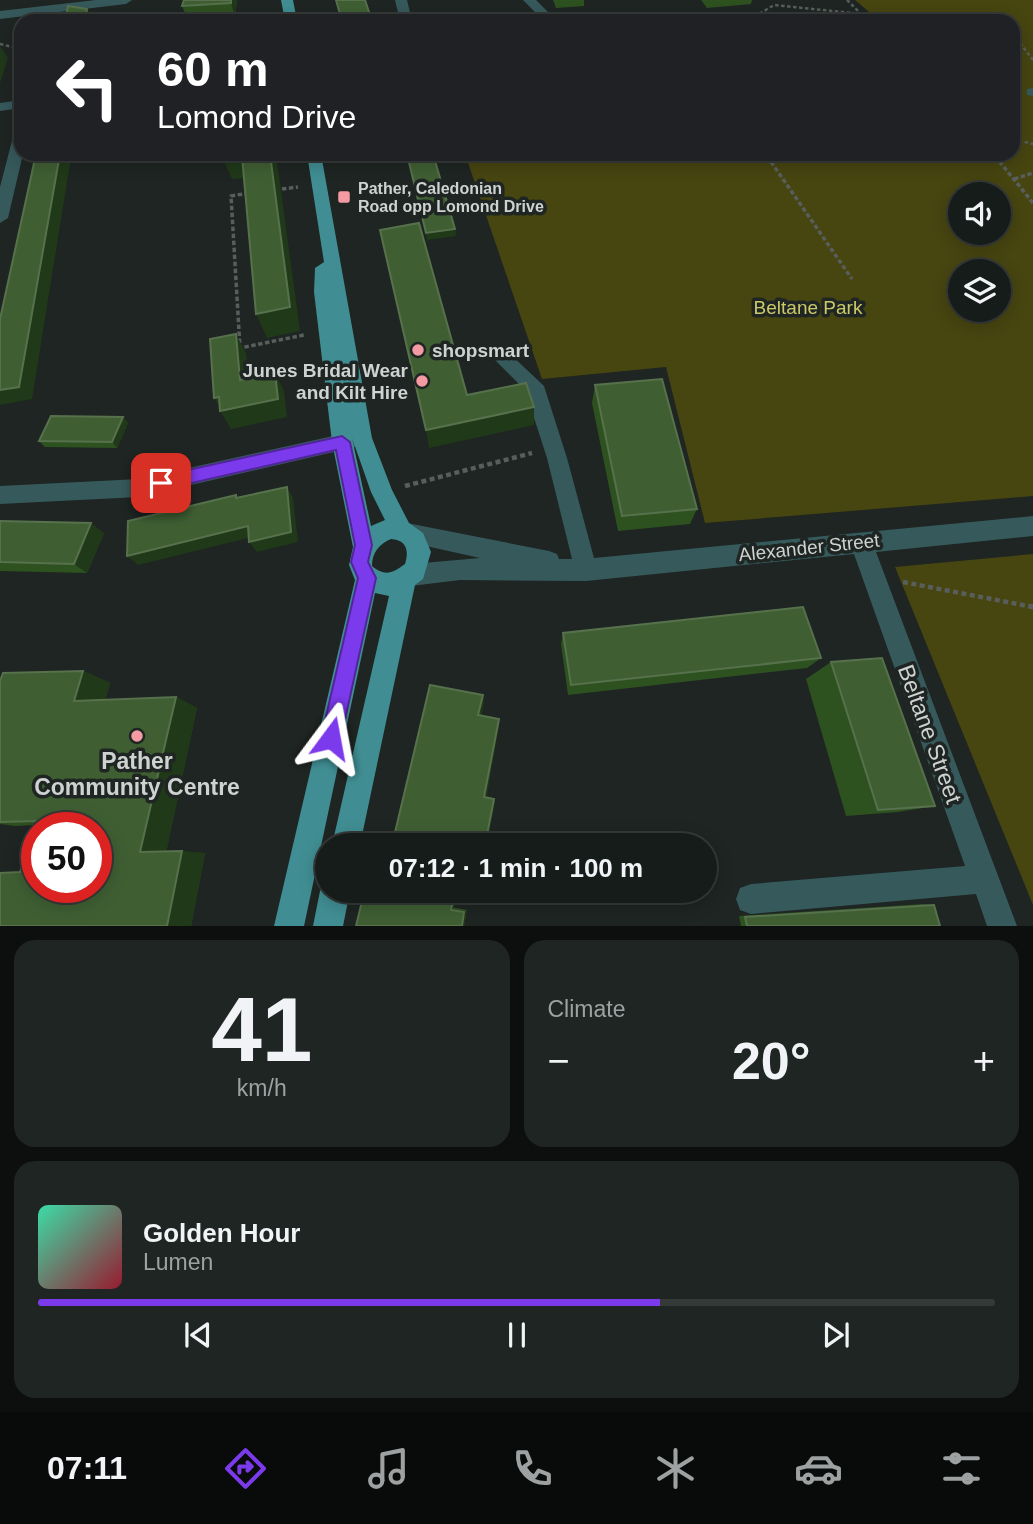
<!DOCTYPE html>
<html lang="en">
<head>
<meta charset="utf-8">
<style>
  :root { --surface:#161c1a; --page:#1f2523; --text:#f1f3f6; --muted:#9ea1a2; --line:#353a39; --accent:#7c3aed }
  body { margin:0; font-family:Helvetica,sans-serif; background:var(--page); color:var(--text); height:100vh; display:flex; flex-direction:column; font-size:26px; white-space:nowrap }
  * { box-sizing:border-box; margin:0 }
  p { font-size:23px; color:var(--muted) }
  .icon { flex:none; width:38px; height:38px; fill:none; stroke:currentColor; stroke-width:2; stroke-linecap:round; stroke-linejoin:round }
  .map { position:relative; height:926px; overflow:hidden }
  .drawer { display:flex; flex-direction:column; gap:14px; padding:14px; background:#0c0f0e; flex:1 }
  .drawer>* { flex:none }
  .top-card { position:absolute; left:14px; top:14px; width:1006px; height:147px; border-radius:21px; box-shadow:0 4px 18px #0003,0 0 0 2px var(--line); background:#202124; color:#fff; overflow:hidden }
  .buttons { position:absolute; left:948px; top:182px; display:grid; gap:14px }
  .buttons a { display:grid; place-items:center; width:63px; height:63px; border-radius:50%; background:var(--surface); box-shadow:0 4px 18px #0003,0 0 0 2px var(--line); font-size:35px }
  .speed { position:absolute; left:21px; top:812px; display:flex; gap:14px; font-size:35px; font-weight:700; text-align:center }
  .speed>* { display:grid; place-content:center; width:91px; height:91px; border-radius:50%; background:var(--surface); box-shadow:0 4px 18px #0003,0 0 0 2px var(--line); line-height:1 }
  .speed .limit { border:10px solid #d22; background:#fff; color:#111 }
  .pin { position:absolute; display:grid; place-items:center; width:60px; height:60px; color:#fff; margin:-30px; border-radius:14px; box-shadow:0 4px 10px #0006 }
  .me { position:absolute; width:77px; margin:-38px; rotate:13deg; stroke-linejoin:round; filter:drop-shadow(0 0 5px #0008) }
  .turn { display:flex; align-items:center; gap:24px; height:147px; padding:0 28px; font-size:32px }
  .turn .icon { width:91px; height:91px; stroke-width:2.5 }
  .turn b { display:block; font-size:49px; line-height:60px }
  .big { font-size:52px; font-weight:800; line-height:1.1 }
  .drawer .tile { flex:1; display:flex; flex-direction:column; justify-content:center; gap:10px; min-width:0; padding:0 24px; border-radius:21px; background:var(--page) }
  .drawer .dial { align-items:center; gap:0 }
  .dial b { font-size:91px; line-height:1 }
  .song { display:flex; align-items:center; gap:21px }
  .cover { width:84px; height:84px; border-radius:10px; background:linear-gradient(135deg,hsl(160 70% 55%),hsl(350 70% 35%)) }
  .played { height:7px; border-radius:4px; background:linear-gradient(90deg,var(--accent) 65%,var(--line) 65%) }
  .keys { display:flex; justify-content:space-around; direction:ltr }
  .heat { display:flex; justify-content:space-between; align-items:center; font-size:38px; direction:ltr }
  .drawer .tiles { flex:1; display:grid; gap:14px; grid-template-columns:1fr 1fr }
  .tile:last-child { grid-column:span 2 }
  .trip { position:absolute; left:315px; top:833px; width:402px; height:70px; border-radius:35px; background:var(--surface); box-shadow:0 4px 18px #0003,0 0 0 2px var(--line); font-weight:800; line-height:70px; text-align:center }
  .menu { display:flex; height:112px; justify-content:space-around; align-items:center; background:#090b0a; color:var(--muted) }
  .menu .icon { width:49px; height:49px }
  .menu .on { color:var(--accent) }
  .menu b { font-size:32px; color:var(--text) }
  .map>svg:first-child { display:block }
  .green { fill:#474510; fill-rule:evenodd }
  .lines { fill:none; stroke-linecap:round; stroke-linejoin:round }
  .path-far3 { stroke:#585e5b; stroke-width:2.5; stroke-dasharray:3.5 2.5; stroke-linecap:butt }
  .path-far2 { stroke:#585e5b; stroke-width:3.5; stroke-dasharray:4.5 2.5; stroke-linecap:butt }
  .path-far1 { stroke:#585e5b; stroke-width:4.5; stroke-dasharray:5 3.5; stroke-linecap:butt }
  .path { stroke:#585e5b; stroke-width:5; stroke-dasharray:7 4.5; stroke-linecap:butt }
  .minor { fill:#36595b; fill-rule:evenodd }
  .major { fill:#408e93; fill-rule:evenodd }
  .wall { fill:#2e5120 }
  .shaded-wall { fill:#203919 }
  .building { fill:#3f5f33; stroke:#56714c; stroke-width:2; fill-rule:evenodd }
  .route { fill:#7c3aed; stroke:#51269a; stroke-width:2 }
  .poi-dot { fill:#f49aa3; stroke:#1e2522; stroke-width:2.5 }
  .labels { text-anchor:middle; stroke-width:7; stroke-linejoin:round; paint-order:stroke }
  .far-poi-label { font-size:16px; font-weight:bold; fill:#ced3d1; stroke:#1e2522; text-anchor:start }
  .park-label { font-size:19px; fill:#ccc968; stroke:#1e2522 }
  .poi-label { font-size:19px; font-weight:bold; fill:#ced3d1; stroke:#1e2522; text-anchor:start }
  .street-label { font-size:19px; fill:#ced3d1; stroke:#1e2522 }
  .near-street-label { font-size:23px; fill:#ced3d1; stroke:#1e2522 }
  .near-poi-label { font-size:23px; font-weight:bold; fill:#ced3d1; stroke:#1e2522 }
</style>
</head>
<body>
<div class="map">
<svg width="1033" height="926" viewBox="0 0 1033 926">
  <rect width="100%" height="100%" fill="#1e2522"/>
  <path class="green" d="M855,0H1033V496L705,523L666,367L542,379L465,154H1013V21H793L869,12ZM961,194H999V233H961ZM961,271H999V310H961Z
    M1033,554V905L895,567Z"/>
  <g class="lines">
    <path class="path-far3" d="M847,0L868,21
      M670,13L696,17L759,14L774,5L862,14
      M1020,43L1033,60
      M0,44L21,49
      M1013,139L1033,144
      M766,154L769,158
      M993,154L996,158"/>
    <path class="path-far2" d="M767,156L852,279
      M995,156L1033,203
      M1014,179L1033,173
      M275,190L298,187
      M249,193L231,196L240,348L304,335"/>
    <path class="path-far1" d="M405,486L532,453
      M903,582L1033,607"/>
    <path class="path" d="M1029,606L1033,607"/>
    <path class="minor" d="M96,0H132L126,4L0,19V11Z
      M395,0H407L412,21H400Z
      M523,0H536L548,12L543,21H531L536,13Z
      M1033,88V96L1027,95V89Z
      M21,100V108L0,111V103Z
      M21,129V154H23L8,218L0,223V187L14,133Z
      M500,349L507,351L544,386L567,458L594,558L1033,516V536L876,552L1017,926H987L976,894L751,914L740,910L736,899L740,888L751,884L965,866L854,554L586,581L460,580L411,586L403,583L399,575L403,567L411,564L480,558L399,540L396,533L399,526L407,523L549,551L557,554L559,559H572L547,458L525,390L491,356L493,351Z
      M360,430L367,432L370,438L367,444L360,446L139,497L0,504V486L139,479Z"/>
    <path class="major" d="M281,0H293L297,21H285Z
      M307,154H321L372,438L392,490L409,523L423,533L431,552L423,579L415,585L360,845H332L389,596L375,593L304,926H274L355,580L349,565L353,547L332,442L314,292L315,268L324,262ZM352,438L371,492L385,520L371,526ZM391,539C407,540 409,551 405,564C393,573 385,577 372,566C372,553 379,544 391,539Z
      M327,879V891H350L343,926H313L320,891Z"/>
  </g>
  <path class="wall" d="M184,0H237L235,17L188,20L182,6Z
    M553,0H584V6L556,8Z
    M701,0H752L751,4L707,8Z
    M595,385L697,509L690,524L618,531L592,403Z
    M123,417L128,423L117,448L45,447L39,441Z
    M0,521L104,533L87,573L0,571Z
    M563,633L821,658L807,668L568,695L561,644Z
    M831,662L935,806L898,812L846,816L806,679Z
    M83,671L110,683L105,700L176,697L197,708L166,852L205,853L191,926H0L20,872L35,825L16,826L0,824V681Z
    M372,892L467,910L464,926H356L364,893Z
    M923,904L934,905L940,926H741L739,916Z"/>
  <path class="shaded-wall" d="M231,0H237L235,17L231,3Z
    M87,9L93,21H85Z
    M0,46L8,58L0,83Z
    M60,154H72L68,176L32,399L0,405V390Z
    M226,154H234L242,156L252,181L244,182L242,178L232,179L221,155Z
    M270,154H276L300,331L267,338L256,314Z
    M361,154H388V159L363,162Z
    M455,229L456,236L427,240L426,233Z
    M236,334L246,353L251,398L240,380Z
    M275,373L284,391L287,417L231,429L220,411H222L214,398Z
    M534,407V425L429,448L426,430Z
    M123,417L128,423L117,448L112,442Z
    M287,487L293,498L298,542L257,552L249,542Z
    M91,523L104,533L87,573L74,564Z
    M248,526L256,536L138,565L127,556Z
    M83,671L110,683L102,711L74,701Z
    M483,695L484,703L480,723L478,715Z
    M176,697L197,708L166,854L140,852Z
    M499,719V726L486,801L484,797Z
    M494,799L495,803L487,845H485Z
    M182,851L205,853L191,926H167Z
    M455,891H458L454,908L451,910Z
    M467,910L464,926H462L464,912Z"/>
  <path class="building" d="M184,0H231V3L182,6Z
    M336,0H365L372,21H331L330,17L340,14Z
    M68,6L87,9L85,21H65Z
    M36,154H60L19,387L0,390V319Z
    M234,154H270L290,307L256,314L242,156L234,157Z
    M407,154H433L455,229L426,233Z
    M419,223L467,395L526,383L534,407L426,430L380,230Z
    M236,334L240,380L275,373L278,399L220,411L219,397L214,398L210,339Z
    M662,379L697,509L622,516L595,385Z
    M51,416L123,417L112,442L39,441Z
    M287,487L291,532L249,542L248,526L127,556L128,521L236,495V498Z
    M0,521L91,523L74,564L0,562Z
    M803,607L821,658L571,685L563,633Z
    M882,658L935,806L878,810L831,662Z
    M83,671L74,701L176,697L140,852L182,851L167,926H0V873L20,872L37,821L0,822V681L3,673ZM37,828H96V887H37Z
    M430,685L483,695L478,715L499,719L484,797L494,799L485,845H392Z
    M381,891H455L451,910L464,912L462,926H356L364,893L380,896Z
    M934,905L940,926H747L745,917Z"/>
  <path class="route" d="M342,436L350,442L372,545L368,562L376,578L341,738L338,746L331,749L324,746L321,738L358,578L351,562L355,545L336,450L161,490L155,488L153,483L155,478L161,476Z"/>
  <g class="poi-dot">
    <rect x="337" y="190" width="14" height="14" rx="3.5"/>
    <circle cx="418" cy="350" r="7"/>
    <circle cx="422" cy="381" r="7"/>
    <circle cx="137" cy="736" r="7"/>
  </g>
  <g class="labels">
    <g class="far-poi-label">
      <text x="358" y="194">Pather, Caledonian<tspan x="358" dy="18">Road opp Lomond Drive</tspan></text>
    </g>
    <g class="park-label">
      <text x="808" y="314">Beltane Park</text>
    </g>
    <g class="poi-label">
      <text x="432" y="357">shopsmart</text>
      <text x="408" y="377" text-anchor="end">Junes Bridal Wear<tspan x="408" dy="22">and Kilt Hire</tspan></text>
    </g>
    <g class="street-label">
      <text transform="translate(809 547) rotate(-6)" y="7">Alexander Street</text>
    </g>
    <g class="near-street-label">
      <text transform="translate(930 734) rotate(70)" y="8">Beltane Street</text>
    </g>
    <g class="near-poi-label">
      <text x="137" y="769">Pather<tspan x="137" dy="26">Community Centre</tspan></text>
    </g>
  </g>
</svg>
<div class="buttons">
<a><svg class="icon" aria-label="sound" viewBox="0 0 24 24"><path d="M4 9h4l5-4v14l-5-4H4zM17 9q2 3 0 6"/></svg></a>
<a><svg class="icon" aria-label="layers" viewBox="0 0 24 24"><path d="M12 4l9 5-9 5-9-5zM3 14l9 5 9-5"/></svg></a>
</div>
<div class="speed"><div class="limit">50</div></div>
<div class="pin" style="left:161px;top:483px;background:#d93025"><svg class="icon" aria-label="arrive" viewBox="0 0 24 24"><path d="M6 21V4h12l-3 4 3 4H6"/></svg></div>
<svg class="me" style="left:331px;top:738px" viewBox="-20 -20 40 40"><path d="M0-17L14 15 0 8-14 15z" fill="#7c3aed" stroke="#fff" stroke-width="4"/></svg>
<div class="trip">07:12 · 1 min · 100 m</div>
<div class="top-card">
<div class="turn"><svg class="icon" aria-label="left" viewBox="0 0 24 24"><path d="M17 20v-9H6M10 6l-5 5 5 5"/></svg><div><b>60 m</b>Lomond Drive</div></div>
</div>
</div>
<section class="drawer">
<div class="tiles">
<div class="tile dial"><b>41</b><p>km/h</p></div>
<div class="tile"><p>Climate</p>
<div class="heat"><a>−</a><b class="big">20°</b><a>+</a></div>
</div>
<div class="tile">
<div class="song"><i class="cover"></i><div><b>Golden Hour</b><p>Lumen</p></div></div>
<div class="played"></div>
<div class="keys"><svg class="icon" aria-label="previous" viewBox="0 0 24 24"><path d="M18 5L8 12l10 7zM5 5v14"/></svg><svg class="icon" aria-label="pause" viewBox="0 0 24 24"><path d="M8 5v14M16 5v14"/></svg><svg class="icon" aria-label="next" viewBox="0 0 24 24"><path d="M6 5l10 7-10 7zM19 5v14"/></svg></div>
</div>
</div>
</section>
<nav class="menu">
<b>07:11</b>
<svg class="icon on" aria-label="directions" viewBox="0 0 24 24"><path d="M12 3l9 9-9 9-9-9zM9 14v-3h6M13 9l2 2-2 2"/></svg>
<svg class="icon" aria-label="music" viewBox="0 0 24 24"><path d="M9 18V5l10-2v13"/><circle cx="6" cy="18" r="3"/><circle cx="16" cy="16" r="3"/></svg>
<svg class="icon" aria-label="phone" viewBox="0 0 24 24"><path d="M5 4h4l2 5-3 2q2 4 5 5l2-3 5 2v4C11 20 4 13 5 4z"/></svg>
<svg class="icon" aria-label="climate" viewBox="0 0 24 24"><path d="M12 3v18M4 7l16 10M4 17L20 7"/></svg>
<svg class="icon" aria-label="car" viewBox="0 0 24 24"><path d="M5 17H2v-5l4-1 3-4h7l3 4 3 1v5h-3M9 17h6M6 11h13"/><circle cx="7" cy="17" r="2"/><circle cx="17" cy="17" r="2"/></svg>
<svg class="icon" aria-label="filters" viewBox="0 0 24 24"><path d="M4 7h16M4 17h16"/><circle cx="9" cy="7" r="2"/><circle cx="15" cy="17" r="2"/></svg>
</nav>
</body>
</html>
